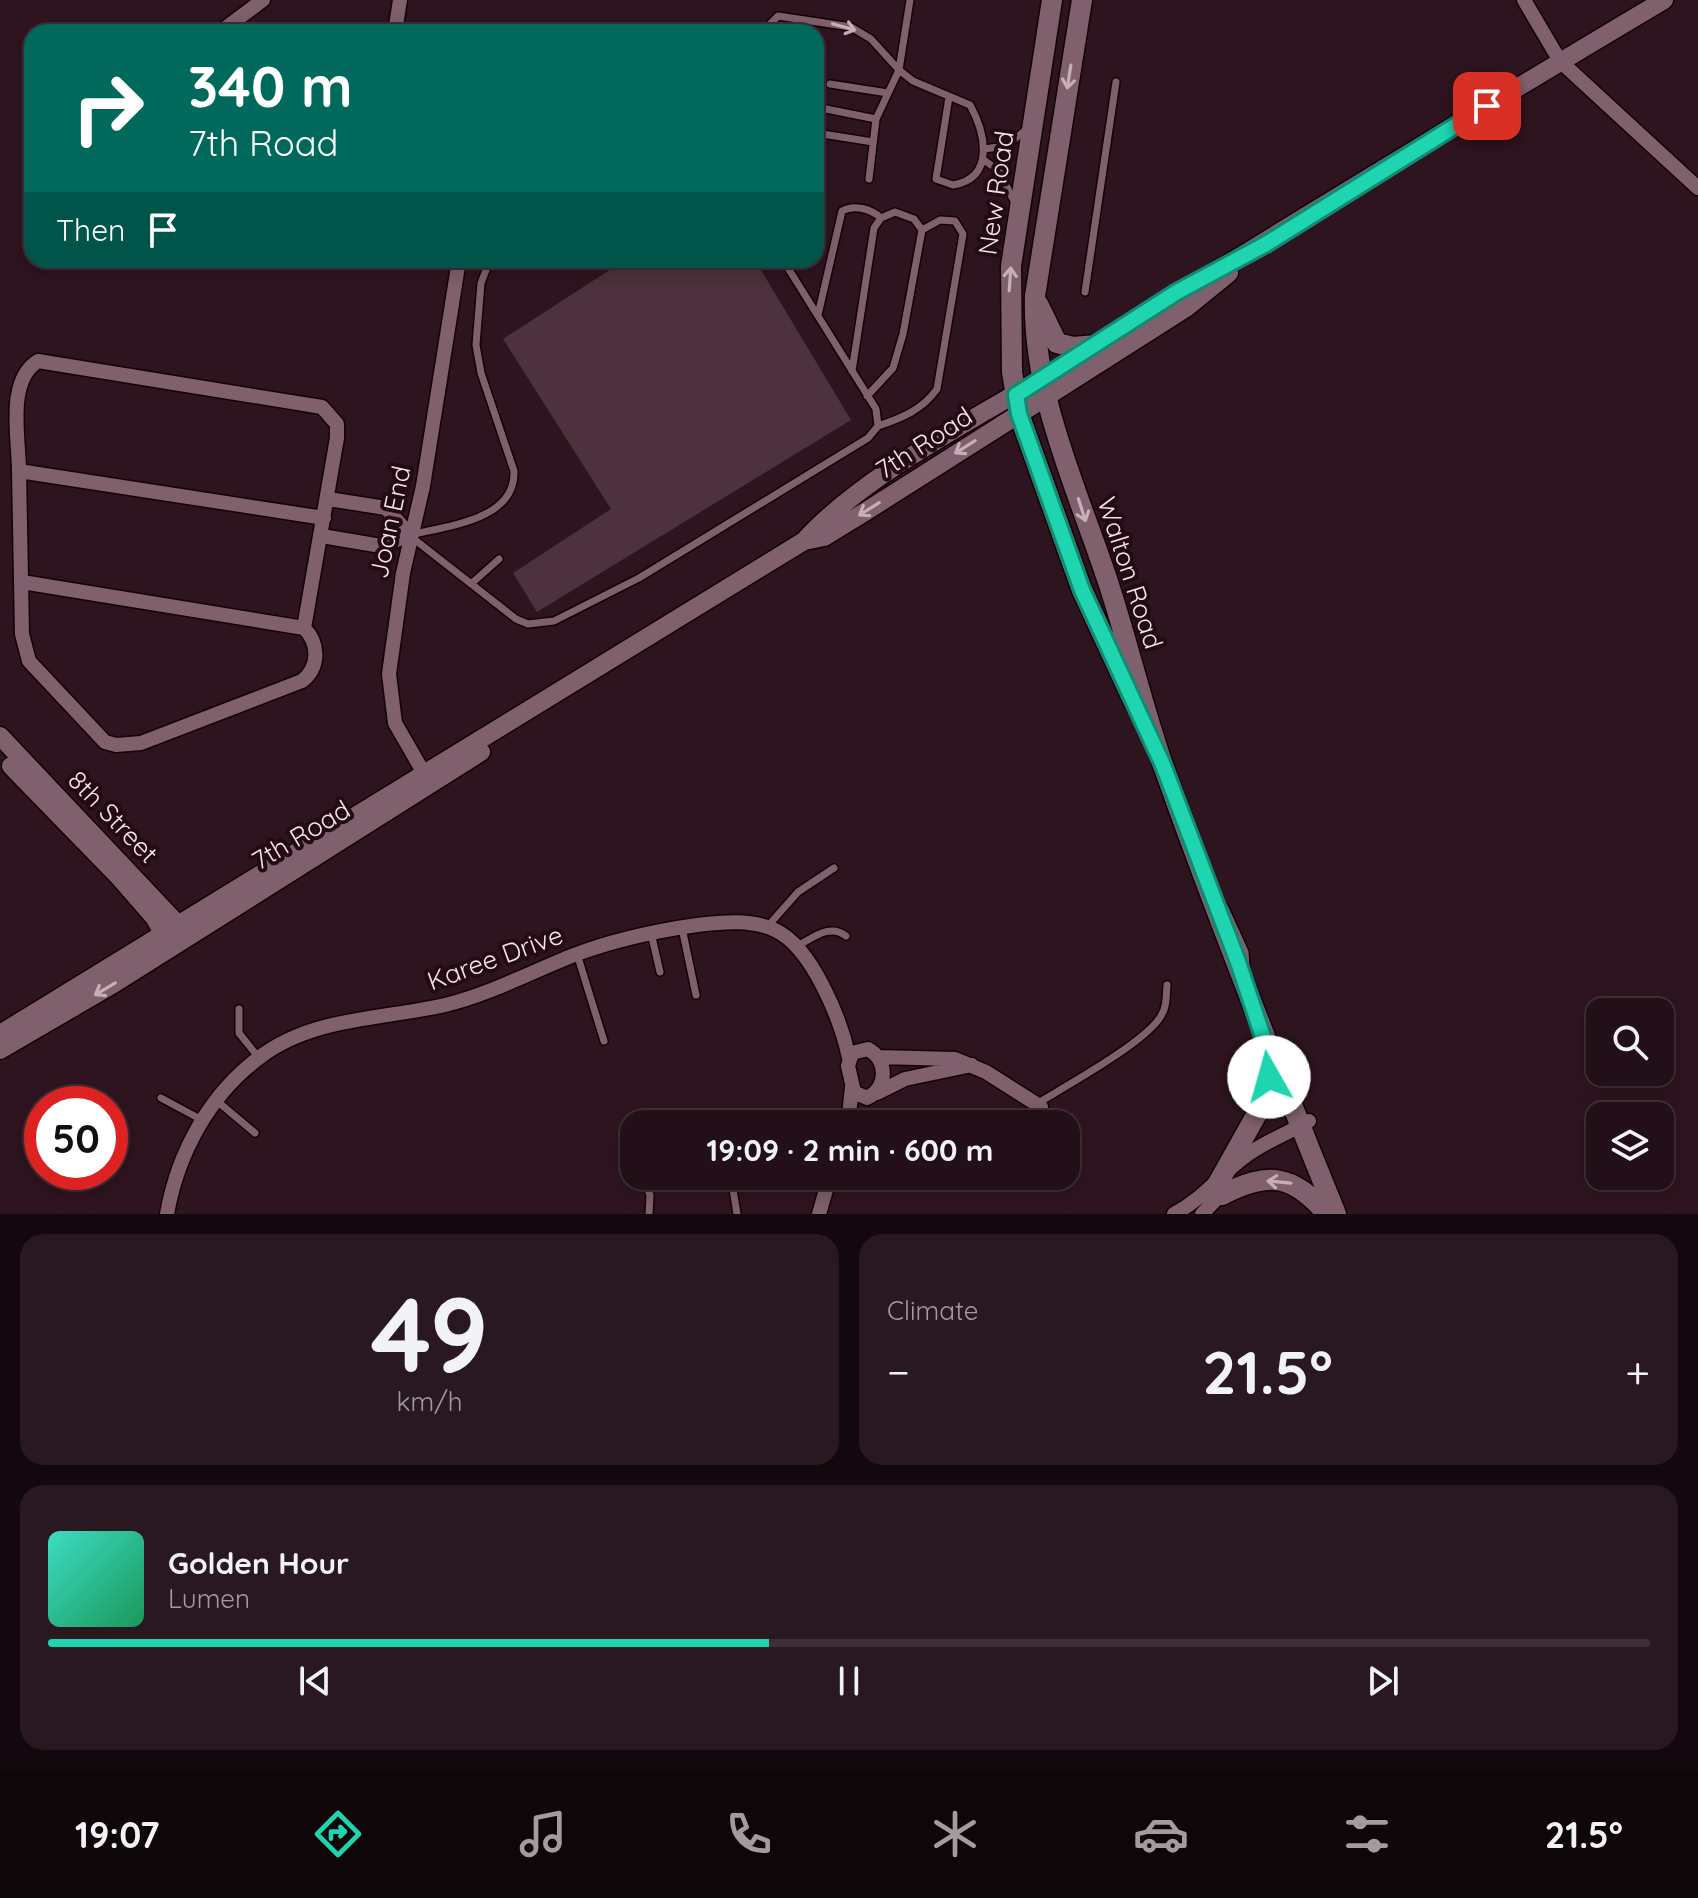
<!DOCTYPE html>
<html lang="en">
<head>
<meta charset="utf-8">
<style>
  :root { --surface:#220f17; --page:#2a1820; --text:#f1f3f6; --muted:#a29ca1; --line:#3f2f36; --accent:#1fd5b0 }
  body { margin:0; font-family:Quicksand,sans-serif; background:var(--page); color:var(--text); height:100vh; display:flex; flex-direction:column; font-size:30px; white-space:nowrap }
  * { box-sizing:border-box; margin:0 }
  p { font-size:26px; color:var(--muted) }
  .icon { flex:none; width:44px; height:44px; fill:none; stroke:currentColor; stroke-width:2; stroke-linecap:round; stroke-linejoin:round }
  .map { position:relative; height:1214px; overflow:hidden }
  .details { display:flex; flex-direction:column; gap:20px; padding:20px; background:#13080d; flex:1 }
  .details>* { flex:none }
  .banner { position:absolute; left:24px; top:24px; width:800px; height:244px; border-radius:24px; box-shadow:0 4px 20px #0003,0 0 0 2px var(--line); background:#00695c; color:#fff; overflow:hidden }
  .fabs { position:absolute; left:1586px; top:998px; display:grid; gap:16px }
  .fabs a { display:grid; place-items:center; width:88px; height:88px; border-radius:16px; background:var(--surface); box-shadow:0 4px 20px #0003,0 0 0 2px var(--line); font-size:40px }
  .speed { position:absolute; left:24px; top:1086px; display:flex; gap:16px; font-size:40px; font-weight:700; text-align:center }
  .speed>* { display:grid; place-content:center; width:104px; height:104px; border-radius:50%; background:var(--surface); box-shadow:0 4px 20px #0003,0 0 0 2px var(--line); line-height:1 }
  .speed .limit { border:12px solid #d22; background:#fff; color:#111 }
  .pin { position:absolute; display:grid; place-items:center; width:68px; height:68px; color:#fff; margin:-34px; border-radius:16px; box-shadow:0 4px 12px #0006 }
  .me { position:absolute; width:88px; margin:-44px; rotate:353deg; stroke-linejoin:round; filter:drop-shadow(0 0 6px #0008) }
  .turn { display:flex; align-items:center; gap:28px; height:168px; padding:0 32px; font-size:36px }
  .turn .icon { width:104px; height:104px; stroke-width:2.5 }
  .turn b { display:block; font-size:56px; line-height:68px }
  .then { display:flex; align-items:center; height:76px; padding:0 32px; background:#0003; gap:16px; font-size:30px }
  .big { font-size:60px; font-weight:800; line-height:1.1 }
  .details .card { flex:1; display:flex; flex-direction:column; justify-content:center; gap:12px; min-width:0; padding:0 28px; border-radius:24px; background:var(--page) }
  .details .dial { align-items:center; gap:0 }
  .dial b { font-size:104px; line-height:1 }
  .song { display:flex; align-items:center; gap:24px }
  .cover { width:96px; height:96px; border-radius:12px; background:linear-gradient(135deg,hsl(170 70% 55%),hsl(150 70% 35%)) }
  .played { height:8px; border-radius:4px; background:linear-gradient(90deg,var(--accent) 45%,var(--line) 45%) }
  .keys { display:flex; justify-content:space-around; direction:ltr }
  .heat { display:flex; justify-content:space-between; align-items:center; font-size:44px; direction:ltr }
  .details .tiles { flex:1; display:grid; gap:20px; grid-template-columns:1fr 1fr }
  .card:last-child { grid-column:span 2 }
  .trip { position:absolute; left:620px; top:1110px; width:460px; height:80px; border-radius:24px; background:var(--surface); box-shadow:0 4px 20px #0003,0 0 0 2px var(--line); font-weight:800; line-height:80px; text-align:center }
  .menu { display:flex; height:128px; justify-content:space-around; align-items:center; background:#0e0609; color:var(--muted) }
  .menu .icon { width:56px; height:56px }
  .menu .active { color:var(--accent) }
  .menu b { font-size:36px; color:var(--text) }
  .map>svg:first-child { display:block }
  .building { fill:#4d313c }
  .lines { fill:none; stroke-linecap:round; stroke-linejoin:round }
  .service-casing { stroke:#140209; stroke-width:10 }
  .minor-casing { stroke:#140209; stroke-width:17 }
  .tertiary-casing { stroke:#140209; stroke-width:21 }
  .secondary-casing { stroke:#140209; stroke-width:23 }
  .service { stroke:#7f606c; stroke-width:7 }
  .minor { stroke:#7f606c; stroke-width:14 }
  .tertiary { stroke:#7f606c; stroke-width:18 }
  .secondary { stroke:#7f606c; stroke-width:20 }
  .oneway { stroke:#c6afb8 }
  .route-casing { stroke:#148a72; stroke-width:20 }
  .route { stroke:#1fd5b0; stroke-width:14 }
  .labels { text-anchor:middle; stroke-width:8; stroke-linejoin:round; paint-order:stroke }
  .street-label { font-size:26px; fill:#f6e4ea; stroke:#230b16 }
</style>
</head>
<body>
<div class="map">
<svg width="1698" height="1214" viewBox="0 0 1698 1214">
  <rect width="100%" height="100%" fill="#2e141f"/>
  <path class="building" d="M625,260H755L851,420L537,612L513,573L611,509L503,339Z"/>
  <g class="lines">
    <defs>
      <path id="service" d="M910,0L899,70L913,81L970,105C985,132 996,178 953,185L936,179L949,97
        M770,32L771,23L778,16L851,27L871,39L899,70L876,119L869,179
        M830,84L888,93
        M816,107L876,119
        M816,133L873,142
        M984,149L1006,146L1027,129
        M984,160L999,171L1014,201
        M1085,292L1116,82
        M818,315L842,211C854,204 871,209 881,218
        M852,371L874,228L881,218L895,212L914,219L922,230
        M867,396L893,368L903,334L922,230L940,220L955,221L963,234L937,389C922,410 902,418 878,426
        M410,535C447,526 516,520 514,471L481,373L476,345L481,283L490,260
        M410,536L516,619L528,624L554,621L639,578L868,438L878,426L876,409L783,260
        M471,584L499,559
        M1225,908L1245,952L1246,967
        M767,927L798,892L834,868
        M682,928L696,995
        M651,933L660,972
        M797,946C813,938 830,923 846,936
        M577,954L604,1041
        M239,1009V1033L259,1058
        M161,1098L202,1120
        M217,1101L255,1133
        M1038,1103C1066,1086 1146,1042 1161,1016C1167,1007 1166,996 1167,985
        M643,1176L650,1195L649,1214
        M732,1183L737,1214"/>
      <path id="minor" d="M1524,0L1560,61L1698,188
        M220,32L263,0
        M395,32L400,0
        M19,471C19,438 6,381 38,361L322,407L337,424V438L304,628
        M328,499L386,508L410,535
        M322,536L381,546L410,535
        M22,582L304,628C320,644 319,668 302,681L141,743L116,745L105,742L29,661L22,634L19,471L324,518
        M429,782L395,723L389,674L403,573L423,486L459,260
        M868,1049C888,1060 888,1088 867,1098L854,1092L848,1066L852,1053Z
        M878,1057L955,1059L986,1072L1041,1107
        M877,1093L905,1079L972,1065
        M848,1124L852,1087
        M167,1214C178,1152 210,1094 260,1057C312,1017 384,1019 445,1005C490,994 531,972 574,955C614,940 655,931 697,925C722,922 752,919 775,930C812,947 841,1020 849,1058
        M819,1214L830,1176
        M1174,1214C1204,1198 1218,1177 1243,1158C1263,1142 1287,1134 1309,1121
        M1202,1214L1226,1189"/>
      <path id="tertiary" d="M804,541L824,537L868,510L1186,308L1229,273
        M0,736L183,930
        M11,766L120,878L154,917L169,943
        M0,1034L804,541C866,472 987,413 1069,362C1266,240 1464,119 1664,0
        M0,1050L115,983L481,752"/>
      <path id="secondary" d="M1052,0L1011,266L1012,372L1019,414L1082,590L1134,702
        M1082,0L1035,296C1032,398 1079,492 1110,588C1129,647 1143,708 1164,768C1217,918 1276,1066 1336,1214
        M1038,304L1057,343L1073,347L1096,345
        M1217,1185L1263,1103L1269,1058
        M1222,1195C1269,1171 1292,1174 1327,1214"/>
    </defs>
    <use href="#service" class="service-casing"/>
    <use href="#minor" class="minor-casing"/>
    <use href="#tertiary" class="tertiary-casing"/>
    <use href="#secondary" class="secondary-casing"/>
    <use href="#service" class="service"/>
    <use href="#minor" class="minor"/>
    <use href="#tertiary" class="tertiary"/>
    <use href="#secondary" class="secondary"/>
  </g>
  <defs><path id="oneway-shaft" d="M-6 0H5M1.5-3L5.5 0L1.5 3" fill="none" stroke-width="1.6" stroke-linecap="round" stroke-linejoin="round" transform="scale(2)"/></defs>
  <g class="oneway">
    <use href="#oneway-shaft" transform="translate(844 27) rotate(16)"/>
    <use href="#oneway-shaft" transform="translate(1069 77) rotate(99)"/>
    <use href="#oneway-shaft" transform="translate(1010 279) rotate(-86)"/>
    <use href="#oneway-shaft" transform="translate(965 447) rotate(148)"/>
    <use href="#oneway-shaft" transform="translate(869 509) rotate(148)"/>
    <use href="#oneway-shaft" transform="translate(1082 510) rotate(72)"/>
    <use href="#oneway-shaft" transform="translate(105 989) rotate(149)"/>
    <use href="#oneway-shaft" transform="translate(1279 1182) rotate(-175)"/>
  </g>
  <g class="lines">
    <defs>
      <path id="route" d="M1269,1077L1268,1052L1238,962L1163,765L1082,590L1019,414L1016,395L1177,292L1266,244L1487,106"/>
    </defs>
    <use href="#route" class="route-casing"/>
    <use href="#route" class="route"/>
  </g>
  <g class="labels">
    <g class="street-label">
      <text transform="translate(996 193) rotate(-82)" y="9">New Road</text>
      <text transform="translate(924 443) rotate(-33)" y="9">7th Road</text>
      <text transform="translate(390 522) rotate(-78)" y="9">Joan End</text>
      <text transform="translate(1130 573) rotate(72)" y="9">Walton Road</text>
      <text transform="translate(113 817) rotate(46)" y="9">8th Street</text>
      <text transform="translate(301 835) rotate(-31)" y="9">7th Road</text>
      <text transform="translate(495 958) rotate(-20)" y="9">Karee Drive</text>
    </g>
  </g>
</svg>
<div class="fabs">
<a><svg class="icon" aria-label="search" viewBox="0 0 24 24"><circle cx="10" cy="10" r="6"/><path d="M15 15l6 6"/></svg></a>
<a><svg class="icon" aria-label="layers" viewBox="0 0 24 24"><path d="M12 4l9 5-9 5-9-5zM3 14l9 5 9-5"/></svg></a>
</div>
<div class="speed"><div class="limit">50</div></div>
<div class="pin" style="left:1487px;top:106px;background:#d93025"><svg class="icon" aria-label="arrive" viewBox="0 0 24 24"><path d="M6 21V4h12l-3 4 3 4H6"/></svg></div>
<svg class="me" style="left:1269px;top:1077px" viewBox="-20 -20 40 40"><circle r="19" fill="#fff"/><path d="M0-13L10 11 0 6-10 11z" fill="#1fd5b0"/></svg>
<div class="trip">19:09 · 2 min · 600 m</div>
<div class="banner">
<div class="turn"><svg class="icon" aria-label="right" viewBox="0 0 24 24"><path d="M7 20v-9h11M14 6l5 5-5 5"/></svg><div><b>340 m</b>7th Road</div></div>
<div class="then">Then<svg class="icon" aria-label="arrive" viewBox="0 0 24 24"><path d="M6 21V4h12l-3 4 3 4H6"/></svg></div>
</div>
</div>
<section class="details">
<div class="tiles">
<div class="card dial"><b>49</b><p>km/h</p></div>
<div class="card"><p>Climate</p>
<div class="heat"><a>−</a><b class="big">21.5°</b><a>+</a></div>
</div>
<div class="card">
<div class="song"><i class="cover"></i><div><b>Golden Hour</b><p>Lumen</p></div></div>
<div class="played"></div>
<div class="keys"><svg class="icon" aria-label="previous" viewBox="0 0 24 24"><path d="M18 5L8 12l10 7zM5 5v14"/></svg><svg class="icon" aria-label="pause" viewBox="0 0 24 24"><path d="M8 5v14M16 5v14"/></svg><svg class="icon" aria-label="next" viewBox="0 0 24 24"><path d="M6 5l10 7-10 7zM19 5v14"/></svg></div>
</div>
</div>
</section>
<nav class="menu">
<b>19:07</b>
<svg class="icon active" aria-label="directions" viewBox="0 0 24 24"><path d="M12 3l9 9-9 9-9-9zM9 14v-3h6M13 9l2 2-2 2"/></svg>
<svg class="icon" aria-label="music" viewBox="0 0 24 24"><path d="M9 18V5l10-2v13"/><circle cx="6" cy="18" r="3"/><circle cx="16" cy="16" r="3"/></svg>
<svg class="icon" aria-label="phone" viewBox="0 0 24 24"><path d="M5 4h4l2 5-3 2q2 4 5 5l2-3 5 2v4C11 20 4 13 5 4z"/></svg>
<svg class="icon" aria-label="climate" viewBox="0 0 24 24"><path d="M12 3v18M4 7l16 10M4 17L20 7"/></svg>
<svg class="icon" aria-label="car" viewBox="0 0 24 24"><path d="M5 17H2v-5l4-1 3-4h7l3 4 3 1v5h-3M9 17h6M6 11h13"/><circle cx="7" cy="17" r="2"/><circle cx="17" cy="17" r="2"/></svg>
<svg class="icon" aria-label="filters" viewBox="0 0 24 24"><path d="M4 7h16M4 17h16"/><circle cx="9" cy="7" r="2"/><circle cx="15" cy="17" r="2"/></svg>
<b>21.5°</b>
</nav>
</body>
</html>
